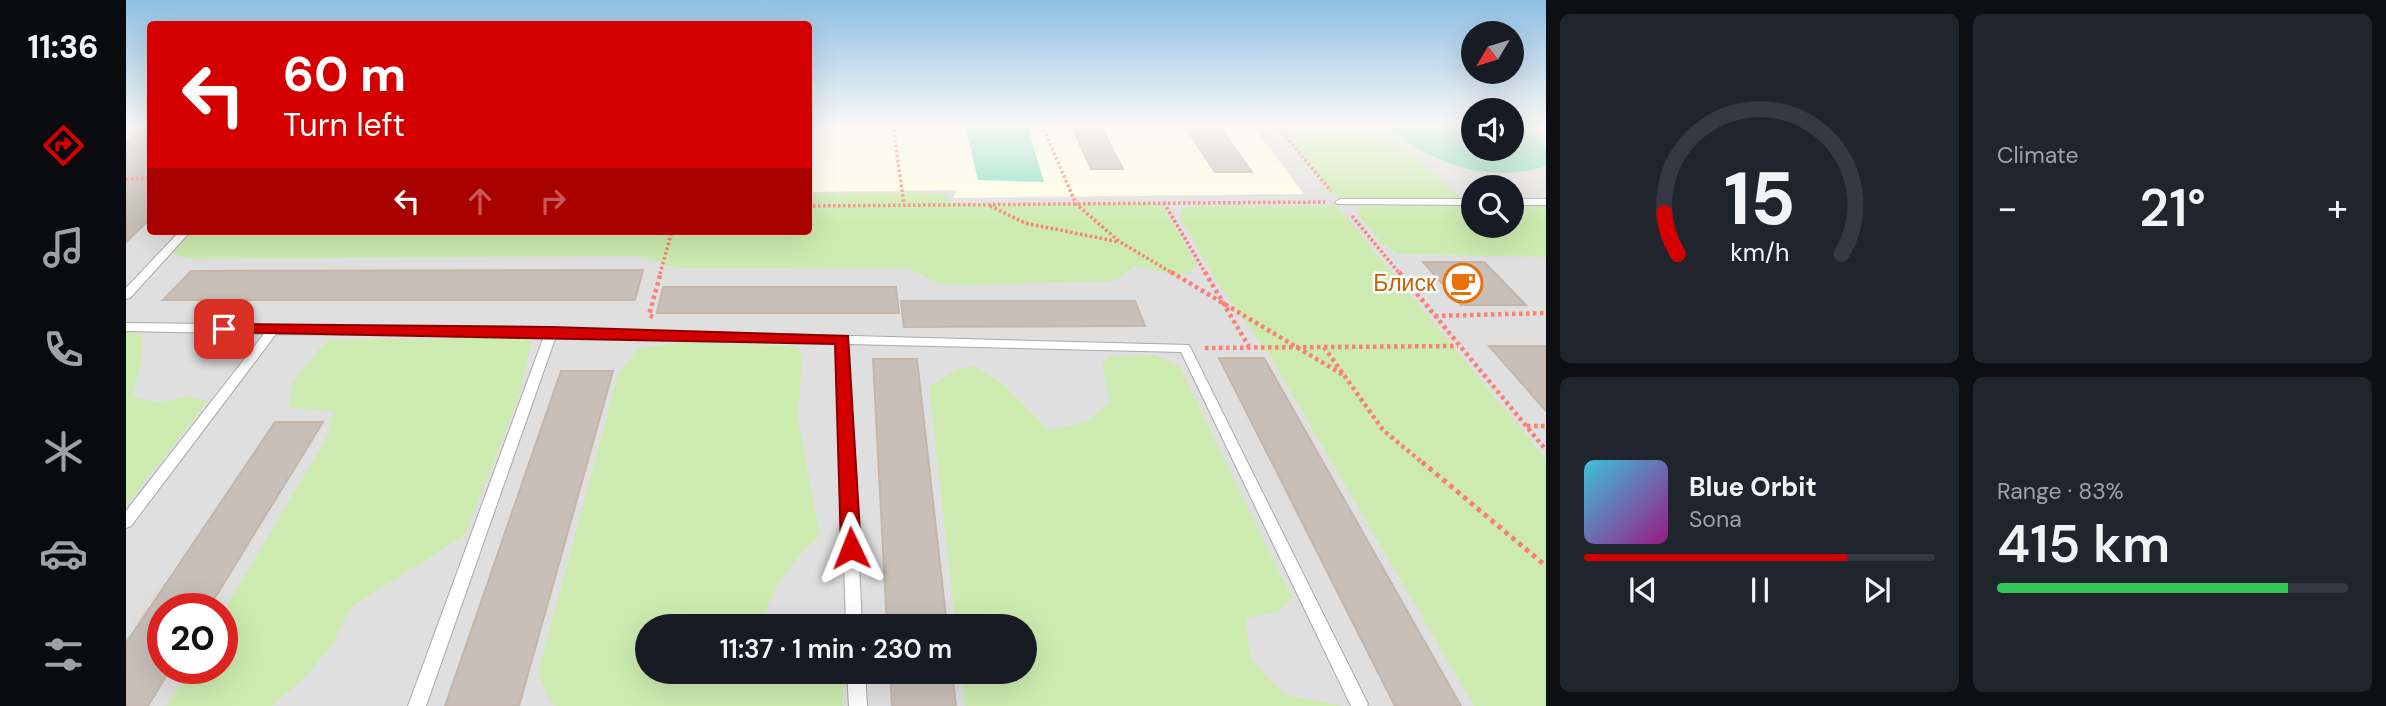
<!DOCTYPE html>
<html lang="en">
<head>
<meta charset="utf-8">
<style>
  :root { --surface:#171b24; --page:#20242c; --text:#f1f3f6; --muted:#9ea1a6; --line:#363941; --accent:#d40000 }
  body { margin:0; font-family:"DM Sans",sans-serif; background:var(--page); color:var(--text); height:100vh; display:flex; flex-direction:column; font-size:26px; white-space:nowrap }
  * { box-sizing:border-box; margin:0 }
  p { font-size:23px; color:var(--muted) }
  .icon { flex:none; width:38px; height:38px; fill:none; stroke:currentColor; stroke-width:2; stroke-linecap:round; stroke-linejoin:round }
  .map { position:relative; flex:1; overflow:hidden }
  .panel { display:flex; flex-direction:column; gap:14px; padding:14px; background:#0d0f14; width:840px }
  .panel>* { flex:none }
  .guide { position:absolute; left:21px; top:21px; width:665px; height:214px; border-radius:7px; box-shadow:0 7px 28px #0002; background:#d40000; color:#fff; overflow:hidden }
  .needle { width:46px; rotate:232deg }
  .buttons { position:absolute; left:1335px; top:21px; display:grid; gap:14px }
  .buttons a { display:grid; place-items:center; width:63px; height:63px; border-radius:50%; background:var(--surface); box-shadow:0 7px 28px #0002; font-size:35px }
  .speed { position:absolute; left:21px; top:593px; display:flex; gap:14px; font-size:35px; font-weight:700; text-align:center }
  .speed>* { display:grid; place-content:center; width:91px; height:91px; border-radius:50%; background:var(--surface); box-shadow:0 7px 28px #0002; line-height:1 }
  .speed .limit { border:10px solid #d22; background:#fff; color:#111 }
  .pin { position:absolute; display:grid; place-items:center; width:60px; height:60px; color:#fff; margin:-30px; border-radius:14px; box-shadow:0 4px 10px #0006 }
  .me { position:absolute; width:77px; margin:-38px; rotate:358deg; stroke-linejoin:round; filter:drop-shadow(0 0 5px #0008) }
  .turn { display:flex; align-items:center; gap:24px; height:147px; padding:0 21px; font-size:32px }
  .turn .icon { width:91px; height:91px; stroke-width:2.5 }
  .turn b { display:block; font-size:49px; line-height:60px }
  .lanes { display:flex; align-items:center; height:66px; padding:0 21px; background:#0003; justify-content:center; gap:35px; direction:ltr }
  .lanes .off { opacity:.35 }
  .big { font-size:52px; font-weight:600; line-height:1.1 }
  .panel .tile { flex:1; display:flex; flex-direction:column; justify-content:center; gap:10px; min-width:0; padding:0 24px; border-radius:10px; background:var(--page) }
  .panel .dial { align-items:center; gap:0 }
  .dial svg { height:182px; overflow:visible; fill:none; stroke:var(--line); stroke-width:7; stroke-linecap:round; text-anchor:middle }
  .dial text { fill:var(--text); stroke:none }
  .song { display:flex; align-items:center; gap:21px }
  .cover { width:84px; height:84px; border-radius:10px; background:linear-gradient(135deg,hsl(190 70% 55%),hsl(310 70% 35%)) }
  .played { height:7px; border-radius:4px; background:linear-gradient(90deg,var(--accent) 75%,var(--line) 75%) }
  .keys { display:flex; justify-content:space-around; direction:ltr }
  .heat { display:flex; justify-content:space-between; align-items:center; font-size:38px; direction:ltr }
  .charge { height:10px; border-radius:5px; background:linear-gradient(90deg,#34c759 83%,var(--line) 0) }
  .panel .tiles { flex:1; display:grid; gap:14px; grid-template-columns:repeat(2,1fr) }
  .trip { position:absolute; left:509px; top:614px; width:402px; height:70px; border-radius:35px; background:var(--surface); box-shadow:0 7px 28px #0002; font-weight:600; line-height:70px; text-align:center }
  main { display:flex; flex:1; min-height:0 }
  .tabs { display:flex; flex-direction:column; width:126px; justify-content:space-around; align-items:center; background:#090b0e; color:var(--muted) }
  .tabs .icon { width:49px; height:49px }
  .tabs .on { color:var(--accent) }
  .tabs b { font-size:32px; color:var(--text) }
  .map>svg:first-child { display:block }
  .residential { fill:#e0dfdf; fill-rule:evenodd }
  .education { fill:#ffffe5 }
  .grass { fill:#cdebb0 }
  .pitch { fill:#88e0be }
  .building { fill:#c7bfb8; stroke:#c4b6ab; stroke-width:2 }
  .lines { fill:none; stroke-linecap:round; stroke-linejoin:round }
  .lane-casing { stroke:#a9a9a9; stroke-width:2 }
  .street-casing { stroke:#a9a9a9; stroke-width:1 }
  .path-far2 { stroke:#fa8072; stroke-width:3.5; stroke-dasharray:2.5 2.5; stroke-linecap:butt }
  .path-far1 { stroke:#fa8072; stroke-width:4.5; stroke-dasharray:3.5 3.5; stroke-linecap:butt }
  .path { stroke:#fa8072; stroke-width:5; stroke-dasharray:4.5 4.5; stroke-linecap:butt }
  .lane { fill:#fff; fill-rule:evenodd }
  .street { fill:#fff; fill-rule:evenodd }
  .route { fill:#d40000; stroke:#8a0000; stroke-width:2 }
  .labels { text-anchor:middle; stroke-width:5; stroke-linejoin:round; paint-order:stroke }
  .food-label { font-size:23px; fill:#c56008; stroke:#fff; text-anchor:end }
</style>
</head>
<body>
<main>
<nav class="tabs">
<b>11:36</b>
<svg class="icon on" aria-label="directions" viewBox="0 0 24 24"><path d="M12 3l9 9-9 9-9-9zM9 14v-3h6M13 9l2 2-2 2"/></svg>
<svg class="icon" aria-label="music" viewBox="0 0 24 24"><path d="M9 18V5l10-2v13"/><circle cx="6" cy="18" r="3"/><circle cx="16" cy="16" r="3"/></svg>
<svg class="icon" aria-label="phone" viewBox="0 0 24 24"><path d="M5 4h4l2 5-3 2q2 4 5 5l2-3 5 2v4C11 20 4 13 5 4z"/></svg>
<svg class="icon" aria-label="climate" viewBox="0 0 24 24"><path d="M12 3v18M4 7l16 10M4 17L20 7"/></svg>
<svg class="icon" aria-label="car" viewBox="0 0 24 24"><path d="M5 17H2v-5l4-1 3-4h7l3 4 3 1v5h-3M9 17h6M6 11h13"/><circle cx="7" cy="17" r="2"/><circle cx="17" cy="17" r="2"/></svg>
<svg class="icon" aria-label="filters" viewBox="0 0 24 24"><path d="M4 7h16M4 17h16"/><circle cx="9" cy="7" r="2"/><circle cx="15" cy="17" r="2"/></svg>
</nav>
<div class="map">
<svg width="1420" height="706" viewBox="0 0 1420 706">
  <rect width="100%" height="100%" fill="#f2efe9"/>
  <path class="residential" d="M5,125H24V231H682L683,125H1347L1348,149H1386V125H1420V706H0V129ZM1348,187H1386V226H1348ZM37,609H96V668H37ZM522,626H900V672H522Z"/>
  <path class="education" d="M682,125H1126L1178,194L827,198L831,190L683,192Z"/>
  <path class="grass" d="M1150,125H1252L1339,202H1214Z
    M683,194H817L831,205L1032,203L1037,207L1070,264L1064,273L1049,275L1009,266L989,281L843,285L811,283L782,268H551L512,256L66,259L46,254L67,231H682Z
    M1072,206H1211L1420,459V706H1348L1144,356L1092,284L1054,217L1056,208Z
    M1233,206H1347L1348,226H1386V206H1420V257L1273,254L1257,244L1232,215Z
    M0,332L11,333L17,340L14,367L6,397L32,402L65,396L81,402L0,506Z
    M385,337L406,341L391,402L339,535L225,607L207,644L181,676L146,706H41L64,669L96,668V614L202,435L207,412L163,407L166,384L191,351L204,340Z
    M560,342L669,346L676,358L672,421L694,533C670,559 641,589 638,626H522V672H716L717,706H430L424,702L412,673L492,375L512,348Z
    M1031,355L1053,366L1166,598L1151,613L1119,618L1125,660L1158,694L1216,706H839L835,672H900V626H830L803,387L832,369L850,366L878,385L921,430L959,422L984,402L976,364L984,356Z"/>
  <path class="pitch" d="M839,125H901L918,182L852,180Z
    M1261,125H1347L1348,149H1386V125C1395,125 1416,138 1420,148C1420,153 1420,161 1420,166C1364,184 1303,164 1261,125Z"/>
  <path class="building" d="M24,125V219L0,242V143Z
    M945,125H974L997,169H965Z
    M1058,125H1092L1126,172H1089Z
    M1297,262H1358L1400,305H1335Z
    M517,270L509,300H37L65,271Z
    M537,287H770L773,313H531Z
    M775,301H1009L1019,326L778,327Z
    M1363,346H1420V411Z
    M1093,358H1138L1335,706H1269Z
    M747,359H791L821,626H761Z
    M435,371H487L393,706H319Z
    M149,422H197L82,609H37V668H45L22,706H0V643Z
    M764,672H826L830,706H766Z"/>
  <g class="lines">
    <defs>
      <path id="lane" d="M1214,199H1348V205L1211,204L1209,202Z
        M1386,199H1420V205H1386Z
        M54,231H65L4,298L0,299V288Z
        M0,323L425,328L1063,345L1242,704L1241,706H1225L1055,352L723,344L736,626H720L711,343L430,336L300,706H282L418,336L150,334L5,526L0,528V511L138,334L0,331Z
        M721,672H739L741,706H723Z"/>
      <path id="street" d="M0,125H11L6,131L0,133Z"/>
    </defs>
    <use href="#lane" class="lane-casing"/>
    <use href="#street" class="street-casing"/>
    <path class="path-far2" d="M767,125L778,205
      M916,125L950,204L994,242L1048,274
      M1150,125L1205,191
      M0,179L24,178
      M1038,203L1080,274
      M682,206L1199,202
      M864,206L899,223L993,242
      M1226,216L1274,274
      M534,274L546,231"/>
    <path class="path-far1" d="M1045,272L1219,376
      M1079,272L1123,347
      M1273,272L1420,450
      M1309,316L1420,313
      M527,317L523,315L535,272
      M1198,347L1257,430L1298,464
      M1079,348L1332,346
      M1401,426H1420"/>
    <path class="path" d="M1296,462L1420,566"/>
    <use href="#lane" class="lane"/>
    <use href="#street" class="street"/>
  </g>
  <linearGradient id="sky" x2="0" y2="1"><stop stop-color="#8fc0e4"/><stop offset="0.56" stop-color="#f9f8f5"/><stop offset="1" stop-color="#f9f8f5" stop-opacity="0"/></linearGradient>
  <rect width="1420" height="224" fill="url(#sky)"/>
  <path class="route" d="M98,324L425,327L722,336L735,548L732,554L725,557L718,554L715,548L709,344L93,332L91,329L93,325Z"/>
  <defs>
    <symbol id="cafe-ring" viewBox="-11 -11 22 22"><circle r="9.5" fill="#fff" stroke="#e8710a" stroke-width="1.5"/><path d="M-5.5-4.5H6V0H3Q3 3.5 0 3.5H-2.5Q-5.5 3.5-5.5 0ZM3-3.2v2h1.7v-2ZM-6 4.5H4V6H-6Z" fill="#e8710a"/></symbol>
  </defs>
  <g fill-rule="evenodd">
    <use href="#cafe-ring" x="1315" y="261" width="44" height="44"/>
  </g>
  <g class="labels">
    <g class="food-label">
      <text x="1310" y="291">Блиск</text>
    </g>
  </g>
</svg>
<div class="buttons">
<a><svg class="needle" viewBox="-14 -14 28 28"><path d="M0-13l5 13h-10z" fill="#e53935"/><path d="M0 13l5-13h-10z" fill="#9ea1a6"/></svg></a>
<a><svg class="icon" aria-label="sound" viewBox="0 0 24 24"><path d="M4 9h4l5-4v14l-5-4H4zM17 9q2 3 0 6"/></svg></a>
<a><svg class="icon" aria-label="search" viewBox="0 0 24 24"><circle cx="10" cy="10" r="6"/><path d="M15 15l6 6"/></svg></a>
</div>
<div class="speed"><div class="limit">20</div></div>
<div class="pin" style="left:98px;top:329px;background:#d93025"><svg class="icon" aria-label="arrive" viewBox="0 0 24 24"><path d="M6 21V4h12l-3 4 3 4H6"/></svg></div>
<svg class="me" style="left:725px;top:548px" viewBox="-20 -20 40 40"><path d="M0-17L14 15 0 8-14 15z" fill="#d40000" stroke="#fff" stroke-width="4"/></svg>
<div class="trip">11:37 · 1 min · 230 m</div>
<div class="guide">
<div class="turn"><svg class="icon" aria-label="left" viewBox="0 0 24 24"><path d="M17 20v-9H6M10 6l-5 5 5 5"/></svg><div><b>60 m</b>Turn left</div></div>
<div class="lanes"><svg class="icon" aria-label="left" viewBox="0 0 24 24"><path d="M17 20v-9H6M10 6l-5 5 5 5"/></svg><svg class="icon off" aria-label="ahead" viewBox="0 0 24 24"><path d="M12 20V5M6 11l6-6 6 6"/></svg><svg class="icon off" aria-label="right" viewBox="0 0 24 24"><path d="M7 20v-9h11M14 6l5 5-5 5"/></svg></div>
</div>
</div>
<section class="panel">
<div class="tiles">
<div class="tile dial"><svg viewBox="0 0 100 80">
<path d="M14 69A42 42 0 1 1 86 69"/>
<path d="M14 69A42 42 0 0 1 8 51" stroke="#d40000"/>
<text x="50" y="56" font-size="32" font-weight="700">15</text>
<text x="50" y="72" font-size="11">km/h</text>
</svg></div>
<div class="tile"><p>Climate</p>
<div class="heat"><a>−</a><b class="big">21°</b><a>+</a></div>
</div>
<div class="tile">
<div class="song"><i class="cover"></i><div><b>Blue Orbit</b><p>Sona</p></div></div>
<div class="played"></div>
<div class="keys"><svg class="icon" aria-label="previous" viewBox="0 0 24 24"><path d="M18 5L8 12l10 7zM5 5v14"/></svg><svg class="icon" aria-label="pause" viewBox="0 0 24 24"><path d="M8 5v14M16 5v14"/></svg><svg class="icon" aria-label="next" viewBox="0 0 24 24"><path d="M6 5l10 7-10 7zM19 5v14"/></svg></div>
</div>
<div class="tile"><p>Range · 83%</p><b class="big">415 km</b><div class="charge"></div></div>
</div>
</section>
</main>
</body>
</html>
